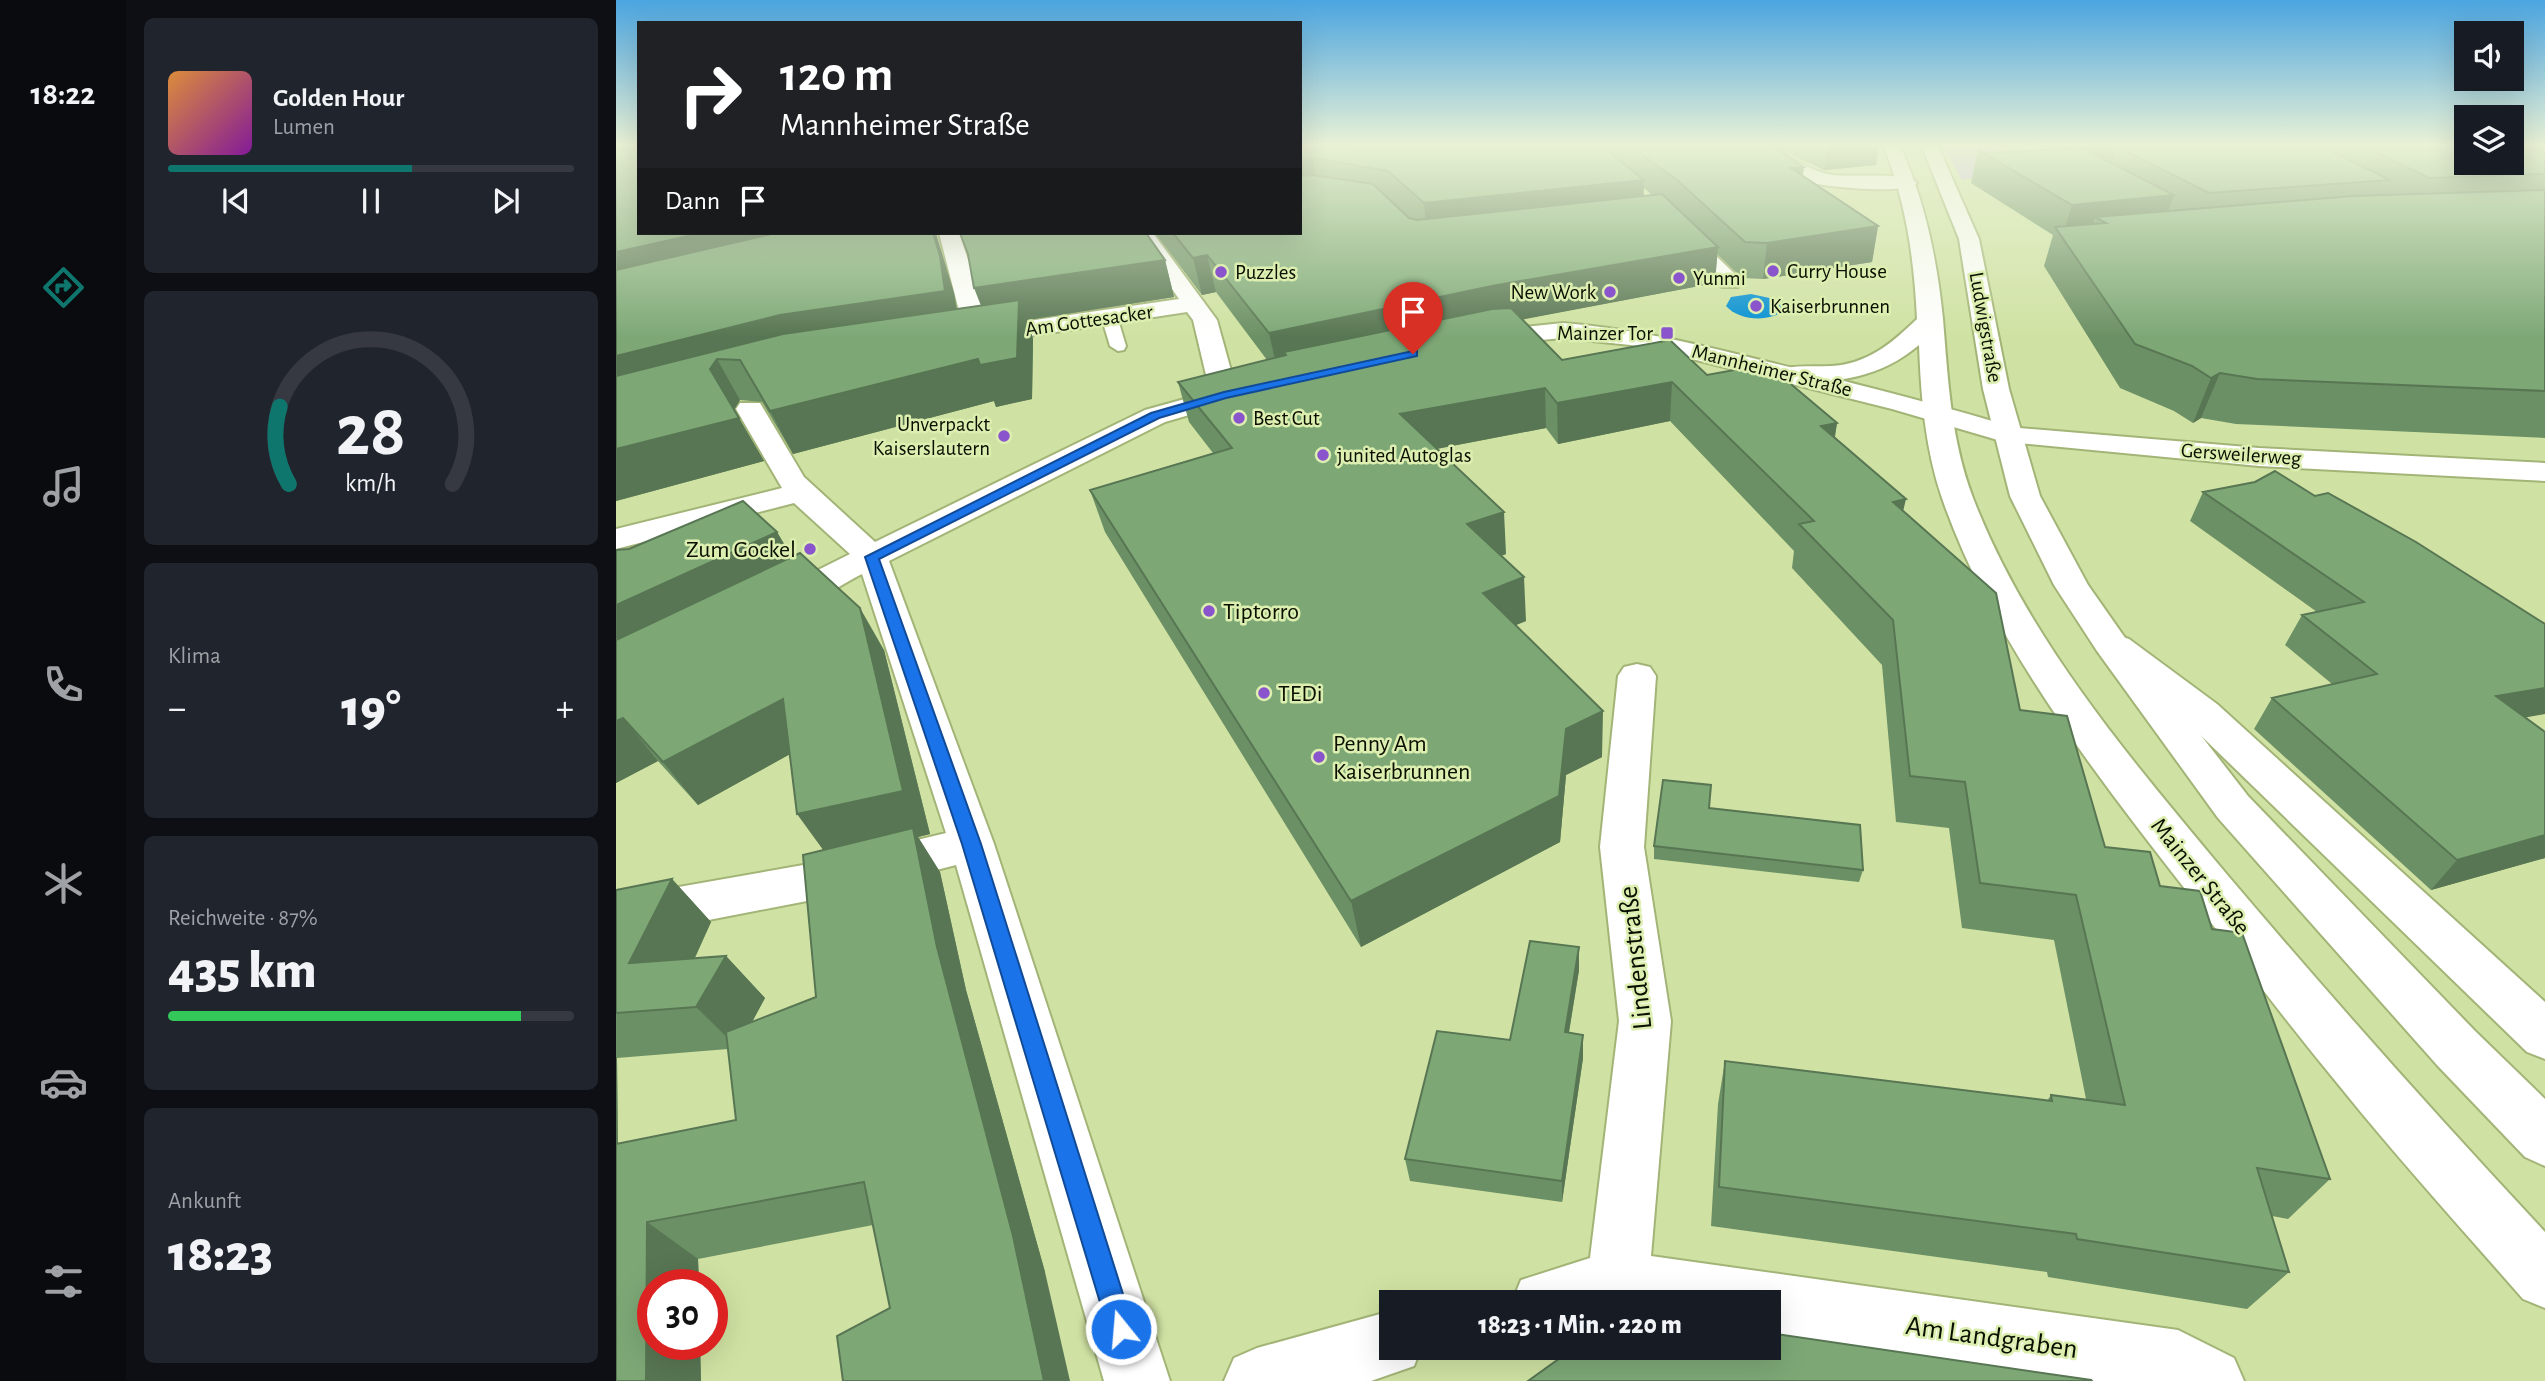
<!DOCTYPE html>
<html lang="de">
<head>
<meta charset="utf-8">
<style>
  :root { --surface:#171b24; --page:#20242c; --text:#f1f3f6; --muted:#9ea1a6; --line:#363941; --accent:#0f766e }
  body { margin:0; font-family:"Alegreya Sans",sans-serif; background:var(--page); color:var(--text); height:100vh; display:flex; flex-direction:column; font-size:26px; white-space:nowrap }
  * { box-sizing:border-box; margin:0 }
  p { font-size:23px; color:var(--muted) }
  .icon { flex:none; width:38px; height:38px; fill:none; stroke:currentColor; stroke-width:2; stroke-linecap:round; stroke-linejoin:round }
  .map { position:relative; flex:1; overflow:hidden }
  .side { display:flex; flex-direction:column; gap:18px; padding:18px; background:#0d0f14; width:490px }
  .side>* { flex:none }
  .top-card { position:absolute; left:21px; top:21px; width:665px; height:214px; border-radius:0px; box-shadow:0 7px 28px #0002; background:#202124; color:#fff; overflow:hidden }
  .fabs { position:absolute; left:1838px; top:21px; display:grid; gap:14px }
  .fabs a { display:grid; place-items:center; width:70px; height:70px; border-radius:0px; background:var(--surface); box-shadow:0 7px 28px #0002; font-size:35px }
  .speed { position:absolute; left:21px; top:1269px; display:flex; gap:14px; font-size:35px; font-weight:700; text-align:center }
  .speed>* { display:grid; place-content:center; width:91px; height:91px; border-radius:50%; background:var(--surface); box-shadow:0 7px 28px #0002; line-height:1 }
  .speed .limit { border:10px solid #d22; background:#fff; color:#111 }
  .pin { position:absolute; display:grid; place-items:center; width:60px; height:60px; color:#fff; margin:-72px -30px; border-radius:50% 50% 50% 0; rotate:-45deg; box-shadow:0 0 7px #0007 }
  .pin .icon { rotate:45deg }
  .me { position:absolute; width:77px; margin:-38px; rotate:343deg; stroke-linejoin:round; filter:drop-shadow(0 0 5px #0008) }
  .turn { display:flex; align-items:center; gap:24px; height:147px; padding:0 28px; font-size:32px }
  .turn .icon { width:91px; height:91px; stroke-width:2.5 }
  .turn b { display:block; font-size:49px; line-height:60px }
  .then { display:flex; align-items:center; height:66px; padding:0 28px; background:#0003; gap:14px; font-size:26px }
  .big { font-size:52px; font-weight:800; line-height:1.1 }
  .side .card { flex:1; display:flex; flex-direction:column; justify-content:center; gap:10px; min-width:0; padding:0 24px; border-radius:10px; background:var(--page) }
  .side .dial { align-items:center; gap:0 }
  .dial svg { height:182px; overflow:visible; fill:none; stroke:var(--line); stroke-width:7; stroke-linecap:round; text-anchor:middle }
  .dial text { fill:var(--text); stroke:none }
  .song { display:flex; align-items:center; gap:21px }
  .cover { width:84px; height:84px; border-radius:10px; background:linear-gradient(135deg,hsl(30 70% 55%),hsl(290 70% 35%)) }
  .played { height:7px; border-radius:4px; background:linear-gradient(90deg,var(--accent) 60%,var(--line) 60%) }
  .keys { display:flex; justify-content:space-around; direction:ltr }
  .heat { display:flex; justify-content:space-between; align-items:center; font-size:38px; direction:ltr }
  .charge { height:10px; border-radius:5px; background:linear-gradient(90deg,#34c759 87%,var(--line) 0) }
  .trip { position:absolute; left:763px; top:1290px; width:402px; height:70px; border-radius:0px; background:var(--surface); box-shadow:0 7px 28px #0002; font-weight:800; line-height:70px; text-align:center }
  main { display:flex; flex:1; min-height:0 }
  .tab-bar { display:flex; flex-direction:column; width:126px; justify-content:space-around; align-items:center; background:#090b0e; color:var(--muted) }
  .tab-bar .icon { width:49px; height:49px }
  .tab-bar .current { color:var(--accent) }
  .tab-bar b { font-size:32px; color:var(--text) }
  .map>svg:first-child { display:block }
  .green { fill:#c6adef }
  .water { fill:#008ed4 }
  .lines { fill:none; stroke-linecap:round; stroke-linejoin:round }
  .service-casing { stroke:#a3b477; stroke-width:4 }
  .minor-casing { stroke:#a3b477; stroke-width:4 }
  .tertiary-casing { stroke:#a3b477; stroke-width:4 }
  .secondary-casing { stroke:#a3b477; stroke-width:4 }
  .service { fill:#fff; fill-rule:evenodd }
  .minor { fill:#fff; fill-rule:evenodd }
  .tertiary { fill:#fff; fill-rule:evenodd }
  .secondary { fill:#fff; fill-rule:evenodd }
  .wall { fill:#6c9065; fill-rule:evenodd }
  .shaded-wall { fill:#587653 }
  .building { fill:#7da876; stroke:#587653; stroke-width:2 }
  .route { fill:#1a73e8; stroke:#114b97; stroke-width:2 }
  .poi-dot { fill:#8954cc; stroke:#ddefb0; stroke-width:2.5 }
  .labels { text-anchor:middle; stroke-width:5; stroke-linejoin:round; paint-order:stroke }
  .far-poi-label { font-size:21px; fill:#0a0f00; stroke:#ddefb0; text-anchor:start }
  .far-street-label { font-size:21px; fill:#0a0f00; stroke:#ddefb0 }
  .poi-label { font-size:24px; fill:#0a0f00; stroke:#ddefb0; text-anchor:start }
  .street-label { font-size:24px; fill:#0a0f00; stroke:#ddefb0 }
  .near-street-label { font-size:28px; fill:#0a0f00; stroke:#ddefb0 }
</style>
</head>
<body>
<main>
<nav class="tab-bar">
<b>18:22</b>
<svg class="icon current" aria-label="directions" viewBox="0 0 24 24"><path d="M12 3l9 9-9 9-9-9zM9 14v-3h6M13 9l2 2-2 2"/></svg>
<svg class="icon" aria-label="music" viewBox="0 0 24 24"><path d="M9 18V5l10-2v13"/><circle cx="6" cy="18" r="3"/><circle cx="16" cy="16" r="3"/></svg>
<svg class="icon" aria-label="phone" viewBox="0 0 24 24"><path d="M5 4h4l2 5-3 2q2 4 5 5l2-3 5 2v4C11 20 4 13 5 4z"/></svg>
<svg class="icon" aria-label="climate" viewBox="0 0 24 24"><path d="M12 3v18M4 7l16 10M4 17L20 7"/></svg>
<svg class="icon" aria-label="car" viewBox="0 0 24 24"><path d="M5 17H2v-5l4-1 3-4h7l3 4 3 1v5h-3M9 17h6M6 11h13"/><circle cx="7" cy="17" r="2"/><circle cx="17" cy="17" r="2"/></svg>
<svg class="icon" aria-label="filters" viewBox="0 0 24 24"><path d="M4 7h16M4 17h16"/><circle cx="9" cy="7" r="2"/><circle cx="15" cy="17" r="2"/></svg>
</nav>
<section class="side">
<div class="card">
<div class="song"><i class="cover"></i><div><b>Golden Hour</b><p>Lumen</p></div></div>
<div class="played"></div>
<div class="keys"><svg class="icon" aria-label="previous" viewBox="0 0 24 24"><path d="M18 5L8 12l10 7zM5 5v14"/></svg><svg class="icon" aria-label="pause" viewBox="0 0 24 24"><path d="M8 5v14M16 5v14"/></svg><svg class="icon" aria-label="next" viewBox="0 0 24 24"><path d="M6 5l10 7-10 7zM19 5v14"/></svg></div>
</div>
<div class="card dial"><svg viewBox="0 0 100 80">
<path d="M14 69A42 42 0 1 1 86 69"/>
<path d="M14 69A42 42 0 0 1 10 35" stroke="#0f766e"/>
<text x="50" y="56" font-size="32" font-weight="700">28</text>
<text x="50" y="72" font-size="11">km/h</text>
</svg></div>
<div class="card"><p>Klima</p>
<div class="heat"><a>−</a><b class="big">19°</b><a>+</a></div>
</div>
<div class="card"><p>Reichweite · 87%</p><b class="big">435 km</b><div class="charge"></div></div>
<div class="card"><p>Ankunft</p><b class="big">18:23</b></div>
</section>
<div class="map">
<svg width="1929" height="1381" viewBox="0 0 1929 1381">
  <rect width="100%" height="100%" fill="#d0e2a3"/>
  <path class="green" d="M1326,144H1380L1420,167L1346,180Z"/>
  <path class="water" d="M1135,294L1167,301L1170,309C1155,323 1123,321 1110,306L1115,297Z"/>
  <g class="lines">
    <defs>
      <path id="service" d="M493,311L501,316L510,346L508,350L502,351L494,346L485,316Z"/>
      <path id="minor" d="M1128,144C1161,142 1184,170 1217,175C1234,177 1292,172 1301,183C1291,195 1205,187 1188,181C1174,176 1137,155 1128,144Z
        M1401,144H1421L1478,176L1475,180H1463Z
        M1063,225L1070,227L1122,277L1125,282L1122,287H1106L1056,235L1053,231Z
        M323,233H343L363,292L370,327L563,299L517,233H537L601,320L619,385L628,387L632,393L628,399L549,422L273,561L378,844L554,1381H488L340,865L227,894L0,938V898L227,858L330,833L246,574C220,587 183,616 154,608L149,601L154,594L234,554L178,503L0,549V529L166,488L120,409L124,403H144L188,477L259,542L529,410L594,392L577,320L571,312L360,344L351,342Z
        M947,323C1027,329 1103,350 1181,369C1255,388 1329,406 1402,429L1406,435L1402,441L1392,443L1276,409L1024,346L947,338L869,345L860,343L857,338L860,333L869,331Z
        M1500,635L1513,639L1601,704L1929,1002V1059L1911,1052L1573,724L1487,655L1482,647L1487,639Z
        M1021,664L1034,667L1040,676L1028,847L1055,1021L1035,1256L1562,1330L1618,1358L1628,1381H1462L1153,1336V1302H896L905,1280L974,1258L1003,1021L984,847L1002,676L1008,667Z
        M775,1311V1348H805L798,1366L755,1381H608L618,1358L641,1348Z"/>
      <path id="tertiary" d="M1392,427L1643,448L1929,463V481L1643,466L1382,441L1378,435L1382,429Z"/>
      <path id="secondary" d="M1267,144H1283C1309,200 1321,259 1327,319C1332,380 1335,440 1357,498C1411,638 1513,757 1608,871C1712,994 1819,1114 1929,1232V1308L1907,1299C1846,1229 1784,1161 1726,1089C1672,1024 1621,956 1569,889C1478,772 1375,640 1326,498C1309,448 1305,397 1303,345C1264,378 1224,382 1174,383L1165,381L1161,375L1165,369C1181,365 1198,367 1215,366C1252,364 1276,343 1301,319C1298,257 1290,202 1267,144Z
        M1305,144H1321L1363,239L1393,389L1424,496L1472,585L1507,635L1632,796L1859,1031L1929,1099V1166L1909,1157L1821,1065L1602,818L1481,651L1438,585L1394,496L1367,389L1343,239Z"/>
    </defs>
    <use href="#service" class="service-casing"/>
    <use href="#minor" class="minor-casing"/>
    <use href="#tertiary" class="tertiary-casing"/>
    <use href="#secondary" class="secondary-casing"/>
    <use href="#service" class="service"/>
    <use href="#minor" class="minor"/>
    <use href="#tertiary" class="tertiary"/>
    <use href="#secondary" class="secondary"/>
  </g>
  <path class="wall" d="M684,144H983L987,147V144H1263L1260,165L1208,170L1171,153L1170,156L1187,176L1262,226L1256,262L1147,279L1126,278L1101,254L1099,283L906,319L946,360L1091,375L1221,423L1219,437L1287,511L1404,710L1489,847L1544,886L1596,929L1714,1179L1672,1219L1656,1216L1673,1272L1631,1309L1432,1277L1431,1272L1095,1226L1102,1104L1109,1061L1431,1101L1435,1095L1470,1099L1438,940L1346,928L1333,828L1280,822L1266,665L1176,568L1178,551L1054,421L942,444L930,428L820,449L890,554L885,556L910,621L900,625L986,757L950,775L944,842L745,947L489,532L474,490L597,453L573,422L562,382L651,360L600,292L586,295L539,233H684ZM1028,188L1035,194L1036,195L1027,196Z
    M1423,144H1929V438L1620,424L1585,418L1577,423L1558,411L1504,388L1428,266L1437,235L1355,183L1362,150L1370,153L1435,150Z
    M23,233H321L320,234L338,293L341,309L365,305L549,260L558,297L411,320L417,339L416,399L380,407L378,401L177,454L146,402L124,400L118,410L148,461L0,501Z
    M1639,482L1909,717L1929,732V858L1815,890L1638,729L1656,698L1716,684L1669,645L1686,615L1701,612L1574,521L1587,492Z
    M161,532L176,557L268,650L314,834L302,837L324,872L350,990L429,1272L274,1308L257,1225L82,1259L83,1284H37V1344H84L85,1381H0V890L56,879L95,922L79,958L110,956L149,998L136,1022L200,997L207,850L174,754L82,805L42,761L0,783V550ZM112,1049L120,1120L2,1144L1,1058Z
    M1093,808L1247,870L1243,882L1038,859V846Z
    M963,970L953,1033L967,1035V1058L946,1202L794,1181L789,1159L894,1040Z"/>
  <path class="shaded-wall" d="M1172,144L1168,174L1154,145Z
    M1212,144H1263L1260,165L1208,170Z
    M1470,144H1518L1514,153L1500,146L1495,162L1464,164Z
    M697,158L702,190L684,193V160Z
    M1188,167L1184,200L1175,168Z
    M1028,180L1027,213L811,237L808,203Z
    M1558,195L1545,230L1479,217L1473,238H1446L1456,205Z
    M1262,226L1256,262L1147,279L1151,243Z
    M86,233H251L0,294V252Z
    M317,233H321L320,234L338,293L344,330L124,360L101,359L124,400L118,410L0,404V356Z
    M1102,247L1099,283L878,325L670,355L668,352L671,371L662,373L653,333L876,286Z
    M591,255L600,292L586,295L577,258Z
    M549,260L558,297L411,320L417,339L416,399L380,407L378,401L177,454L154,411L373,326L358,288Z
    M1604,373L1585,418L1577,423L1595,378Z
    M1056,382L1054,421L942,444L941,403Z
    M929,388L930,428L789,455L784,414Z
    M123,418L148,461L0,501V449Z
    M1221,423L1214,464L1205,426Z
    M1290,499L1280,541L1277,502Z
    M888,512L890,554L855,567L851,524Z
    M161,532L185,573L0,663V605Z
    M908,577L910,621L870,637L867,593Z
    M244,608L268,650L314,834L302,837L324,872L350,990L429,1272L454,1381H428L213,858L181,814Z
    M1929,688V714L1857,727L1880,696Z
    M167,699L196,742L82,805L47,762Z
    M987,711L986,757L950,775L944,842L745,947L735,901L950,729Z
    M7,718L42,761L0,783V721Z
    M1929,835V858L1815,890L1841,860Z
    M56,879L95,922L57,1005L13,963Z
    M963,947V970L949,1055V1032Z
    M110,956L149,998L122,1048L80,1007Z
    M967,1035V1058L946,1202V1181Z
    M0,1057L1,1058L2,1193L0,1192Z
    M31,1222L82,1259L83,1284H37V1344H84L85,1381H30Z"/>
  <path class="building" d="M0,144H23V233H86L0,252Z
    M751,144H983L1028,180L808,203L772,171L697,158L684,160V146H730Z
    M1011,144H1167L1154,145L1188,167L1175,168L1262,226L1151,243L1129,242L1061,180Z
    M1535,144H1701L1774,180L1593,193L1500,146Z
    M1743,144H1850V163H1895V144H1902L1929,155V174L1813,178Z
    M1466,148L1558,195L1456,205L1362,150L1370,153Z
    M697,175L757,184L793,218L801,220L1046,194L1102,247L876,286L653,333L591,255L577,258L557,233H684V176Z
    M1929,190V391L1641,379L1604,373L1595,378L1576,366L1519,344L1439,227L1490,223L1479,217L1737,196Z
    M160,233H317L324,256L329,291L164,315L0,356V270Z
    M344,233H530L549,260L358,288L352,254Z
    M403,300L401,358L364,365L362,359L154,411L124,360L101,359L94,369L123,418L0,449V376L167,334Z
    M895,308L946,360L1054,340L1091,375L1151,364L1221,423L1205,426L1290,499L1277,502L1380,593L1404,710L1451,716L1489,847L1534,852L1544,886L1584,891L1596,929L1626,933L1714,1179L1641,1168L1673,1272L1461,1239L1460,1234L1103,1187L1109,1061L1436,1101L1435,1095L1509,1105L1460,895L1364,883L1349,782L1294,776L1277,620L1183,524L1198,521L1056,382L941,403L929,388L784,414L888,512L851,524L908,577L867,593L987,711L950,729L943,796L735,901L474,490L616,448L562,382L670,355L668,352L876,309Z
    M1659,471L1699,496L1712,493L1800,542L1929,624V688L1880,696L1929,732V835L1841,860L1656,698L1761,674L1686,615L1748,602L1587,492L1639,482Z
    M127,501L161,532L0,605V550L13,549Z
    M184,553L244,608L287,791L181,814L167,699L47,762L7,718L0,721V640Z
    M1047,780L1095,785L1093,808L1244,825L1247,870L1038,846Z
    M297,828L321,947L397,1236L428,1381H227L221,1336L274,1308L248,1182L31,1222L30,1381H0V1144L120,1120L110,1032L200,997L187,855Z
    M56,879L13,963L110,956L80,1007L0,1013V890Z
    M914,941L963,947L949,1032L967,1035L946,1181L789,1159L821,1031L894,1040Z
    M1153,1333L1475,1380L1476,1381H912L958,1348H1153Z"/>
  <linearGradient id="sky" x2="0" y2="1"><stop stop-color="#4ba5e0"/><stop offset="0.43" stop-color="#eaf2d6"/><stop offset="1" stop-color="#eaf2d6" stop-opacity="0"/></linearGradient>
  <rect width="1929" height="337" fill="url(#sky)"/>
  <path class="route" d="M797,351H801V356L610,398L543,418L263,559L365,844L518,1329L514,1338L505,1342L496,1338L492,1329L346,844L249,557L535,413L608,392Z"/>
  <g class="poi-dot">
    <circle cx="1157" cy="271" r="7"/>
    <circle cx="605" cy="272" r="7"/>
    <circle cx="1063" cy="278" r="7"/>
    <circle cx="994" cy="292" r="7"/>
    <circle cx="1140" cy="306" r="7"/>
    <rect x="1044" y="326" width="14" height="14" rx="3.5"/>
    <circle cx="623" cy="418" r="7"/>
    <circle cx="388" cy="436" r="7"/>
    <circle cx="707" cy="455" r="7"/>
    <circle cx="194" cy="549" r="7"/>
    <circle cx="593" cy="611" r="7"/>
    <circle cx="648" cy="693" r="7"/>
    <circle cx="703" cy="757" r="7"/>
  </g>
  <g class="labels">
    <g class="far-poi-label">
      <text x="1171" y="278">Curry House</text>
      <text x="619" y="279">Puzzles</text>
      <text x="1077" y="285">Yunmi</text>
      <text x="980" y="299" text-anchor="end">New Work</text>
      <text x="1154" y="313">Kaiserbrunnen</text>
      <text x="1037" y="340" text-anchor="end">Mainzer Tor</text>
      <text x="637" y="425">Best Cut</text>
      <text x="374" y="431" text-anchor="end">Unverpackt<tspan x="374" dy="24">Kaiserslautern</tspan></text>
      <text x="721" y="462">junited Autoglas</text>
    </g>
    <g class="far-street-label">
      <text transform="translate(473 320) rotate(-8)" y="7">Am Gottesacker</text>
      <text transform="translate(1370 327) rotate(80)" y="7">Ludwigstraße</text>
      <text transform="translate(1156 370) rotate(14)" y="7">Mannheimer Straße</text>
      <text transform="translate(1625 454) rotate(4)" y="7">Gersweilerweg</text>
    </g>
    <g class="poi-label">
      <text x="180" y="557" text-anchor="end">Zum Gockel</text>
      <text x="607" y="619">Tiptorro</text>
      <text x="662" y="701">TEDi</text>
      <text x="717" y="751">Penny Am<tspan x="717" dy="28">Kaiserbrunnen</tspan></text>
    </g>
    <g class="street-label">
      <text transform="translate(1585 876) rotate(51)" y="8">Mainzer Straße</text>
    </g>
    <g class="near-street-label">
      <text transform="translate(1018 958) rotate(-96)" y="10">Lindenstraße</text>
      <text transform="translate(1376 1336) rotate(8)" y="10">Am Landgraben</text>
    </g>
  </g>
</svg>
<div class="fabs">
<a><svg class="icon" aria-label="sound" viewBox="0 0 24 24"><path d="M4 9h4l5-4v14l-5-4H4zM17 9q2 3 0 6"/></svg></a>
<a><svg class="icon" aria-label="layers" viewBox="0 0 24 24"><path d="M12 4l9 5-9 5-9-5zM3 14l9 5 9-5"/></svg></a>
</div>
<div class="speed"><div class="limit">30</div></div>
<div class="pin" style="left:797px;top:354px;background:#d93025"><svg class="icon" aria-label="arrive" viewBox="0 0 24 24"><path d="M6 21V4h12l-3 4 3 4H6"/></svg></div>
<svg class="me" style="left:505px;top:1329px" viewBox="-20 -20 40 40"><circle r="17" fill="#1a73e8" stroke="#fff" stroke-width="3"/><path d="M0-11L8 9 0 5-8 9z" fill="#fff"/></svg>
<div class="trip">18:23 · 1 Min. · 220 m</div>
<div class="top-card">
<div class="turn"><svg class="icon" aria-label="right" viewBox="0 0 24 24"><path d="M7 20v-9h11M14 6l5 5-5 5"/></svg><div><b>120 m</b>Mannheimer Straße</div></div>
<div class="then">Dann<svg class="icon" aria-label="arrive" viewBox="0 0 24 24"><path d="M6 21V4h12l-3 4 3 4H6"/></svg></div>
</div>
</div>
</main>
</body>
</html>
